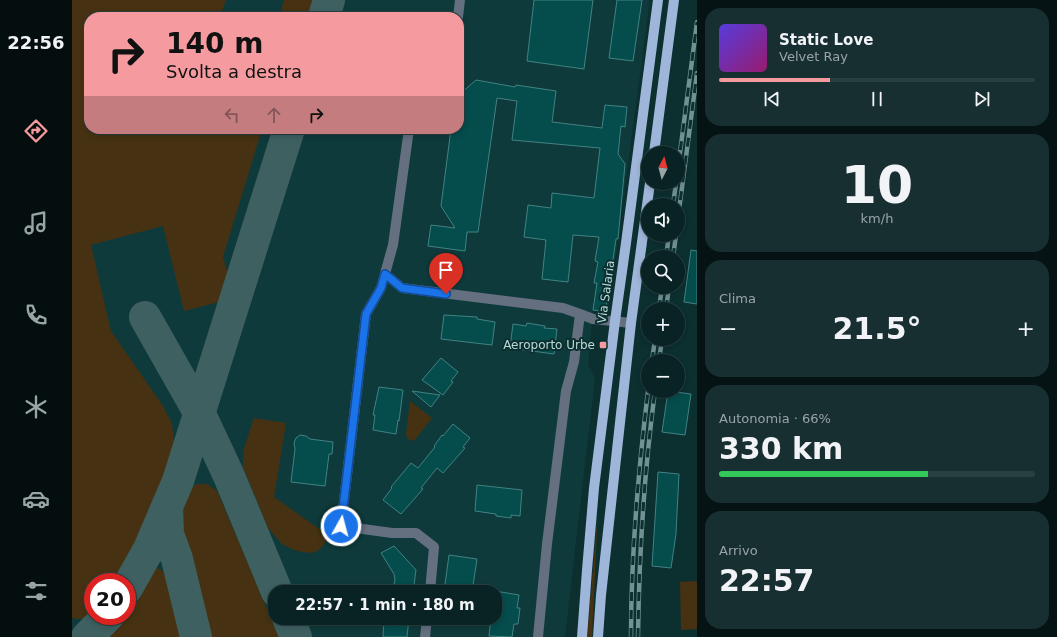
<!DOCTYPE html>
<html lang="it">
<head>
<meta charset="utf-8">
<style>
  :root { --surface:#092324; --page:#172f31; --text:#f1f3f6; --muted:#99a4a6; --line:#294041; --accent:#f59b9f }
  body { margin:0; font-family:"DejaVu Sans",sans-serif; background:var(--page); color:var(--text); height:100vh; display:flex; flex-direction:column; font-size:15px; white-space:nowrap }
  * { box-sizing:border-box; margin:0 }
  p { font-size:13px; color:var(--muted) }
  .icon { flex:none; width:22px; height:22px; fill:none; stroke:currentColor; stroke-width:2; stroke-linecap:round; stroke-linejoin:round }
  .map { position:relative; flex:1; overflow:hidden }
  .panel { display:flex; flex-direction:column; gap:8px; padding:8px; background:#051314; width:360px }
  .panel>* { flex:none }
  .banner { position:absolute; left:12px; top:12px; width:380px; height:122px; border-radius:16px; box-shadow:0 2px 6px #0003,0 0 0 1px var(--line); background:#f59b9f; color:#111; overflow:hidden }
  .needle { width:26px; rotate:6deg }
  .buttons { position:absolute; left:569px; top:146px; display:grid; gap:8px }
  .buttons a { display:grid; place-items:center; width:44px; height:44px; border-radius:50%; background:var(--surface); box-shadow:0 2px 6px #0003,0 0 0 1px var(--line); font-size:20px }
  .speed { position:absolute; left:12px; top:573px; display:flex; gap:8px; font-size:20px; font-weight:700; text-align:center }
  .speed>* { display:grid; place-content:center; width:52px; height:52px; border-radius:50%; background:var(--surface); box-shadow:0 2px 6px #0003,0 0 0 1px var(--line); line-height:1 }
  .speed .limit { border:6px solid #d22; background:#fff; color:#111 }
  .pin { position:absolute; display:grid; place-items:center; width:34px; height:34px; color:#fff; margin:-41px -17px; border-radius:50% 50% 50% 0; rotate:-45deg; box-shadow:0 0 4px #0007 }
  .pin .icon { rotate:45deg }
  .me { position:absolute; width:44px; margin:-22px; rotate:7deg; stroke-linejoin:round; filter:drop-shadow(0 0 3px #0008) }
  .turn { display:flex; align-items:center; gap:14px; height:84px; padding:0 16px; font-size:18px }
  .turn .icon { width:52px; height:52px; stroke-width:2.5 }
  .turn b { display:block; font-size:28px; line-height:34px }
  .lanes { display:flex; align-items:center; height:38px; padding:0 16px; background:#0003; justify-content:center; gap:20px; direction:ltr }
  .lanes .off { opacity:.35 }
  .big { font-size:30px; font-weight:800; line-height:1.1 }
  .panel .widget { flex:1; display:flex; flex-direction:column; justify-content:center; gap:6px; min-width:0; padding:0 14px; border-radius:16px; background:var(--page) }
  .panel .dial { align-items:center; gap:0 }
  .dial b { font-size:52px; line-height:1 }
  .song { display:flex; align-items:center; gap:12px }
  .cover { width:48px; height:48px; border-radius:6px; background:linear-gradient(135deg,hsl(250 70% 55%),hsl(320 70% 35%)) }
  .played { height:4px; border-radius:2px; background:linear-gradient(90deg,var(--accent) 35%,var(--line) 35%) }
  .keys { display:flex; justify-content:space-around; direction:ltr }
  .heat { display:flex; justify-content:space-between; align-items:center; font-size:22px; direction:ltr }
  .charge { height:6px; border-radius:3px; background:linear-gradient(90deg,#34c759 66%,var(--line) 0) }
  .trip { position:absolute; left:196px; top:585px; width:234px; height:40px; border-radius:16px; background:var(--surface); box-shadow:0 2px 6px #0003,0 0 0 1px var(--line); font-weight:800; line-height:40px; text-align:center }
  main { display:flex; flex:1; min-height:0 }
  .menu { display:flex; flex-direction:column; width:72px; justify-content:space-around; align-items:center; background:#040e0e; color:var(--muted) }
  .menu .icon { width:28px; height:28px }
  .menu .on { color:var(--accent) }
  .menu b { font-size:18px; color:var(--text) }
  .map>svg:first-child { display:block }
  .built { fill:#0f3a3b; fill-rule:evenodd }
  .green { fill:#463212 }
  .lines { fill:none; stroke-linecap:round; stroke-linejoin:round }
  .taxiway { stroke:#3e6061; stroke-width:32 }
  .building { fill:#054c4d; stroke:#428283 }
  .minor { stroke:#647080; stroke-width:10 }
  .major { stroke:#9eb6d9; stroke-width:10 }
  .rail-casing { stroke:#719292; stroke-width:4.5 }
  .rail { stroke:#0c2f30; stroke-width:3; stroke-dasharray:9; stroke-linecap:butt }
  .route-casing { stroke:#114b97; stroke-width:10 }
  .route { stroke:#1a73e8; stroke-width:7 }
  .poi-dot { fill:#f59b9f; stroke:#0c2f30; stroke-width:1.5 }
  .labels { text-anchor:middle; stroke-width:4; stroke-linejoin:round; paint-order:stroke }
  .street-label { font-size:12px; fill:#bad9d9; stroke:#0c2f30 }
  .poi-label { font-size:12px; fill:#bad9d9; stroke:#0c2f30; text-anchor:end }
</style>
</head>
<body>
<main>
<nav class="menu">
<b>22:56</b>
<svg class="icon on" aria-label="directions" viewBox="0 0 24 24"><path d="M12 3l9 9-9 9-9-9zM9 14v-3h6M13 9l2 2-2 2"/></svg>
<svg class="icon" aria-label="music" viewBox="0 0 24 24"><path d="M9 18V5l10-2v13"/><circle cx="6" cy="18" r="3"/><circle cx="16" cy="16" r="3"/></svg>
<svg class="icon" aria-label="phone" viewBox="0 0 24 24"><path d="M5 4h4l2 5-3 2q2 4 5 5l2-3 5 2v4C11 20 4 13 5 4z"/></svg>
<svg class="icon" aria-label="climate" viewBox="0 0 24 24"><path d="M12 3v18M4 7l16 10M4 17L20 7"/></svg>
<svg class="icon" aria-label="car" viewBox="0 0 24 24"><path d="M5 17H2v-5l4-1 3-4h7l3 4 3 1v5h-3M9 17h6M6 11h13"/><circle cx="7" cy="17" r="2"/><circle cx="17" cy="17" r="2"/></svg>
<svg class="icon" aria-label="filters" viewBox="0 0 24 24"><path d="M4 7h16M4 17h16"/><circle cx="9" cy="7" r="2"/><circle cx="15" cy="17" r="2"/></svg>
</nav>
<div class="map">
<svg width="625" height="637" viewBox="0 0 625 637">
  <rect width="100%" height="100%" fill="#0c2f30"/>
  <path class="built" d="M0,0H578L537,304L530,311H521L516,365L523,378L493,637H0ZM17,17H387V129H17ZM21,582H55V616H21ZM203,592H423V618H203Z"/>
  <path class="green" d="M0,0H154L148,17H17V129H190L151,257L158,280L147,302L112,311L91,226L19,245L39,331L91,406L100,424L103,449L89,498L55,566L44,582H21V614L17,618L4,619L0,618Z
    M212,0H244L239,17H207Z
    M338,401L360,418L342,441L336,439L334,435Z
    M182,418L214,423L202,497L257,536L251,546L245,551L240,553L231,552L222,550L210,544L196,528L171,467V451Z
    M124,484H135L145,491L207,637H136L105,514L112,496Z
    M526,512L520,637H515Z
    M84,568L90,570L96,578L111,637H33L47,616H55V603L74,573Z
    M625,581V629L609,630L608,582Z"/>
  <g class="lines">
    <path class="taxiway" d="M252,17L257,0
      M73,317L128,414L157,476L205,592
      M95,508L96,534L105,559L124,637
      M55,588L77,549L106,481L217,129
      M216,618L224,637
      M15,637L36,616"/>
  </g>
  <path class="building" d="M462,0H521L512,69L455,61Z
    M545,0H570L561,61L537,58Z
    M404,80L443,87L444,85L484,91L480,122L530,128L533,105L555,107L553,127L549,126L546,154L553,164L546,239H544L534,307L530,311L521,310L525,283H522L526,262L523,261L527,237L501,235L496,282L470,279L474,240L452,237L456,205L479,208L480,193L522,198L528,148L440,140L445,101L425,98L406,232H395L393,251L356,246L359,225L383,228L369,206L379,129H387V95Z
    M619,250L625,251V304L612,302Z
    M372,315L405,317V319L423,322L420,345L369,339Z
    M455,323L473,326L472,328L485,329L482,354L438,348L441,324L454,326Z
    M369,358L386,372L379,381L381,382L371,395L350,380Z
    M307,387L331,390L327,421L326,420L324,434L301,430L303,415H301Z
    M340,391L368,395L359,407Z
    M596,391L619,394L613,435L590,432Z
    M381,424L398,438L391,447L393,448L371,473L365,468L349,488L351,489L329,514L311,500L320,488L319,487L339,463L346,468L363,447L362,446L370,435L371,436Z
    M228,435L234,436L238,439L261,442L260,454H257L253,486L219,482L223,449L222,443L224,438Z
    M586,472L607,474L604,534L599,568L580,566Z
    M405,485L450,490L448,516L439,515V518L424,516V514L403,511Z
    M322,546L344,570L341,592H320L323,580L322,574L309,553Z
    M377,555L405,559L400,592H372Z
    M423,591L447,595L445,608H448L446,624H442L440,637L417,636L419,618H423Z
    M312,618H337L335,637H311Z"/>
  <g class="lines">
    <path class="minor" d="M386,17L388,0
      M337,129L321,245L309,288L294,314L269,526L320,533H344L362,547L358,592
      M313,274L330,288L491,308L508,314L502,362L494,391L475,544L466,637
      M508,314L521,319L559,323
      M353,637L355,618"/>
    <path class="major" d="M582,153L602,0
      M510,637L515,570L522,488L543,321L554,243L586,0
      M526,637L529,595L559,323L578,183"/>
    <defs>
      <path id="rail" d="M606,168L625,22
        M601,205L604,183
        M606,218L625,73
        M594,257L597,235
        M601,257L604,235
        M587,309L590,287
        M594,309L597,287
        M580,361L583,339
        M587,361L590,339
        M559,637C559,555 566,473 576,391
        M566,637C567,555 572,473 583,391"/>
    </defs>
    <use href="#rail" class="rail-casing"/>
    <use href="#rail" class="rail"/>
  </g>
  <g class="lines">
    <defs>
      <path id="route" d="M269,526L294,314L309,288L313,274L330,288L374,294"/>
    </defs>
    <use href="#route" class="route-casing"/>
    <use href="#route" class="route"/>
  </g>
  <rect class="poi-dot" x="527" y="341" width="8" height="8" rx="2"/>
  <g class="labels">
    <g class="street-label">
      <text transform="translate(534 292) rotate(-82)" y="4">Via Salaria</text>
    </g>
    <g class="poi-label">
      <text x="523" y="349">Aeroporto Urbe</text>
    </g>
  </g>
</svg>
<div class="buttons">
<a><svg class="needle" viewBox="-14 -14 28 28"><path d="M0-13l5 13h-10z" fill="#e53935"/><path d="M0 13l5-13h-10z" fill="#99a4a6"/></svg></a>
<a><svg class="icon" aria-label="sound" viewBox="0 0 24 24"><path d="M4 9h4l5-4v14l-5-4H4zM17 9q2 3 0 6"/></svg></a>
<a><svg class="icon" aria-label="search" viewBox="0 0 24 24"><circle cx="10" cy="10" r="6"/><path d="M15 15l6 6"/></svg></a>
<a>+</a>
<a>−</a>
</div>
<div class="speed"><div class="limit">20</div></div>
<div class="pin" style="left:374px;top:294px;background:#d93025"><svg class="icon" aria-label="arrive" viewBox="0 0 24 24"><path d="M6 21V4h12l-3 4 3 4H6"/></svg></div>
<svg class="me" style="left:269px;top:526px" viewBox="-20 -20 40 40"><circle r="17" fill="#1a73e8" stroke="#fff" stroke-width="3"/><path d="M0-11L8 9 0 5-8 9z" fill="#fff"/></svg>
<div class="trip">22:57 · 1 min · 180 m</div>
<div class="banner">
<div class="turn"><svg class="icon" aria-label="right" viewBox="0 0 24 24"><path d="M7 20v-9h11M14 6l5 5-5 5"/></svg><div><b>140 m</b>Svolta a destra</div></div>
<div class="lanes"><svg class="icon off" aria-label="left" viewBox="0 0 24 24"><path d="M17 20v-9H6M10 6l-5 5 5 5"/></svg><svg class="icon off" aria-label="ahead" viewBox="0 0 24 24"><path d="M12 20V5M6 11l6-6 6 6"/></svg><svg class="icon" aria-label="right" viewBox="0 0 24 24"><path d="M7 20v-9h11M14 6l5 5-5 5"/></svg></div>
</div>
</div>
<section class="panel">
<div class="widget">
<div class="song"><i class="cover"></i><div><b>Static Love</b><p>Velvet Ray</p></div></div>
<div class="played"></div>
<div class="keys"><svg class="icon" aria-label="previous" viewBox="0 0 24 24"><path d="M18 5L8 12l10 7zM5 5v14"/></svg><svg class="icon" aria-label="pause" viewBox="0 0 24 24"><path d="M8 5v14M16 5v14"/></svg><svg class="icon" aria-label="next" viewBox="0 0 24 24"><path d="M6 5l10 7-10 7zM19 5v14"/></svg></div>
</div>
<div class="widget dial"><b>10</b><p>km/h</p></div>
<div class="widget"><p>Clima</p>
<div class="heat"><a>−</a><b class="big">21.5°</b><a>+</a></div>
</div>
<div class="widget"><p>Autonomia · 66%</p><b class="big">330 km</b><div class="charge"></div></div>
<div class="widget"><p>Arrivo</p><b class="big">22:57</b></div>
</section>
</main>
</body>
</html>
